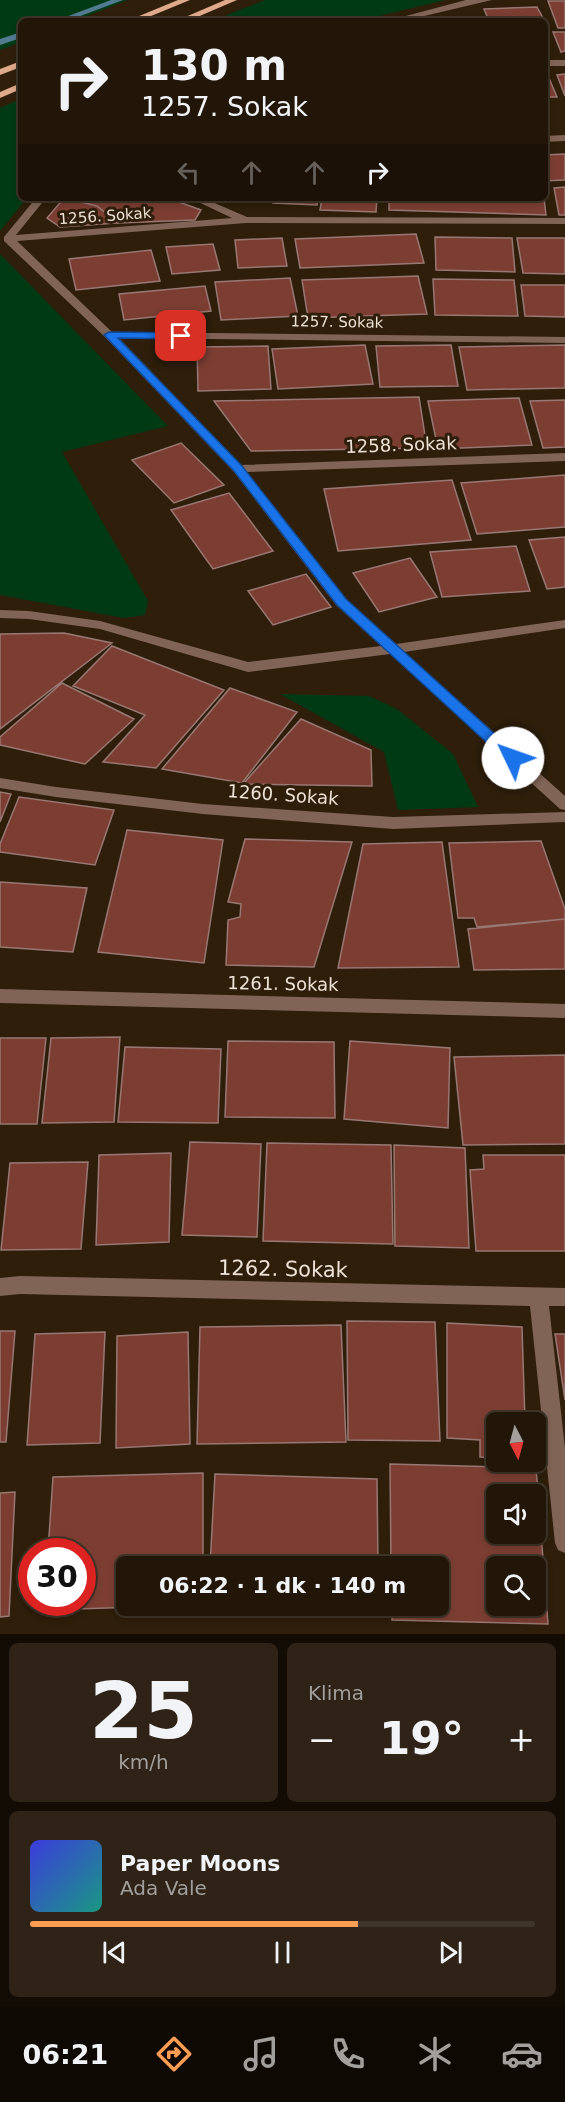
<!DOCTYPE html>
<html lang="tr">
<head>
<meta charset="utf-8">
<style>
  :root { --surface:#221608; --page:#2e2316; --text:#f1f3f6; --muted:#a29f9c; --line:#3f3529; --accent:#fc9d53 }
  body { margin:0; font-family:"DejaVu Sans",sans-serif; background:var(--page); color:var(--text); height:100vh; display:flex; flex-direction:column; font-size:22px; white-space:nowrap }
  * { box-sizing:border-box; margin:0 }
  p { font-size:20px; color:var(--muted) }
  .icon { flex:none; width:33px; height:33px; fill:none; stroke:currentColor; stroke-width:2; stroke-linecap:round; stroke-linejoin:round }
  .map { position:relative; height:1634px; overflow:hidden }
  .details { display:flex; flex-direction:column; gap:9px; padding:9px; background:#130c04; flex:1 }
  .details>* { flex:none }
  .banner { position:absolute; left:18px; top:18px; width:530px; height:183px; border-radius:9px; box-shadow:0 3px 9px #0003,0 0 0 2px var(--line); background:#221608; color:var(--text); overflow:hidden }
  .needle { width:39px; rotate:174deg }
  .fabs { position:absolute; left:486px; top:1412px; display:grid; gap:12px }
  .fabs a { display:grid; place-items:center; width:60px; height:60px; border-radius:9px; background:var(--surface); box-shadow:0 3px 9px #0003,0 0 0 2px var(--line); font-size:30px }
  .speed { position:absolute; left:18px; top:1538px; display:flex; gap:12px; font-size:30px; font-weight:700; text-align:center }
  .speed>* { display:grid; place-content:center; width:78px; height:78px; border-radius:50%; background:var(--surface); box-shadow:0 3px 9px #0003,0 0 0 2px var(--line); line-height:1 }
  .speed .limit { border:9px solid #d22; background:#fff; color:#111 }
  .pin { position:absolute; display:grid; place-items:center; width:51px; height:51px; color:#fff; margin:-26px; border-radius:12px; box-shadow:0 3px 9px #0006 }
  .me { position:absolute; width:66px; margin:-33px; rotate:312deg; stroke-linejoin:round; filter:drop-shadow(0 0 4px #0008) }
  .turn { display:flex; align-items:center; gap:21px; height:126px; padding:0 24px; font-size:27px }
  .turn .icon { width:78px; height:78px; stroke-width:2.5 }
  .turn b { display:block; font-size:42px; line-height:51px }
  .lanes { display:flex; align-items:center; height:57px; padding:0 24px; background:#0003; justify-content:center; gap:30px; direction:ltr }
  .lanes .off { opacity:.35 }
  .big { font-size:45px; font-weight:700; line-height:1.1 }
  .details .tile { flex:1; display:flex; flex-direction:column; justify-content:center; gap:9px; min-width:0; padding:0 21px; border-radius:9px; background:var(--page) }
  .details .dial { align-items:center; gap:0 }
  .dial b { font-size:78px; line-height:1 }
  .song { display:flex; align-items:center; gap:18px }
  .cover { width:72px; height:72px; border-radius:9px; background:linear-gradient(135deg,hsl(240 70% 55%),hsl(170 70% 35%)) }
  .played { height:6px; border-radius:3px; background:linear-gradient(90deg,var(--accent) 65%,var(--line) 65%) }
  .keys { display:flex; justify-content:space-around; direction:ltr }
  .heat { display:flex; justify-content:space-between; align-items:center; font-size:33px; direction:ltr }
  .details .tiles { flex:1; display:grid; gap:9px; grid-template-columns:1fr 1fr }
  .tile:last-child { grid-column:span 2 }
  .trip { position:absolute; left:116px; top:1556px; width:333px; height:60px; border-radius:9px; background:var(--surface); box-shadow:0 3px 9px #0003,0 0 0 2px var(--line); font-weight:700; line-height:60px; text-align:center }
  .tab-bar { display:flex; height:96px; justify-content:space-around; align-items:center; background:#0e0903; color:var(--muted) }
  .tab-bar .icon { width:42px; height:42px }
  .tab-bar .current { color:var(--accent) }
  .tab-bar b { font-size:27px; color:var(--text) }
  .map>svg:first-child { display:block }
  .green { fill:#003a15 }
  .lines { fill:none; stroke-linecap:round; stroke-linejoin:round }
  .stream { fill:#527a91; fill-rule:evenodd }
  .building { fill:#7c3e33; stroke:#987872; stroke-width:1.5; fill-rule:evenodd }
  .minor { fill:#806557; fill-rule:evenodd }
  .major { fill:#dfa98c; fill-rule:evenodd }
  .route { fill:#1a73e8; stroke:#114b97; stroke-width:1.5 }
  .labels { text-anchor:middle; stroke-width:6; stroke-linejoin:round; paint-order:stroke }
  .far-street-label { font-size:15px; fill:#ede2d5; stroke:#2e1e0a }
  .street-label { font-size:18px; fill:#ede2d5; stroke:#2e1e0a }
  .near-street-label { font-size:21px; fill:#ede2d5; stroke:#2e1e0a }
</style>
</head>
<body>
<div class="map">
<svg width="565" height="1634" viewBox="0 0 565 1634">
  <rect width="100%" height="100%" fill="#2e1e0a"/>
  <path class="green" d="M0,0H128L74,21H21V42L0,50Z
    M265,0H445L358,21H212Z
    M21,99V198H27L0,231V108Z
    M0,254L168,426L62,452L148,601L145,615L124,618L0,595Z
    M280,694L369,696L397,709L453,754L478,807L398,810L384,752Z"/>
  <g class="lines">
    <path class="stream" d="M111,0H123L67,21H55Z
      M21,32V38L0,45V39Z"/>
  </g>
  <path class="building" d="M548,1H565V28H558Z
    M537,7L548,27H544V21H489L484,9Z
    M553,32H565V51L561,52Z
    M544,71H546L557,97H544Z
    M565,74V96L557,75Z
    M565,154V180L544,181V155Z
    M565,187V215H559L554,188Z
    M64,198L97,206L118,223L60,227L47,218Z
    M64,198H168L201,210L195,220L118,223L97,206Z
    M274,198H318L317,205L273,203Z
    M322,198H377L376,212L320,210Z
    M389,198H544L546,215L389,210Z
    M416,234L424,263L300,268L295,239Z
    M435,237L512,238L515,272L436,270Z
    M282,238L287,266L238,268L235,240Z
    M517,238H565V274L523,273Z
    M213,244L220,270L172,274L166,247Z
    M151,250L160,281L76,290L69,259Z
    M418,276L427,314L308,318L302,280Z
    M290,278L298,316L221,320L215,282Z
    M433,279L514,280L518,316L435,315Z
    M521,285H565V317L525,316Z
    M205,286L211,311L124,320L119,294Z
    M365,345L373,384L278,389L272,349Z
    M451,345L458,386L380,387L376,346Z
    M565,345V388L467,390L459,347Z
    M268,346L271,389L198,391L197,347Z
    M419,397L427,448L251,451L214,401Z
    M519,398L532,445L438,449L428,401Z
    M565,400V447L543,448L530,401Z
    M181,443L224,485L174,503L132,460Z
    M565,475V527L477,534L461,483Z
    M452,480L471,540L338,551L324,489Z
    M229,493L273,551L213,569L171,510Z
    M565,537V587L547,589L529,540Z
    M516,546L530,591L442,597L430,552Z
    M410,558L437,597L379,612L353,573Z
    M306,574L331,607L273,625L248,591Z
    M64,633L112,643L0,729V634Z
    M112,646L224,690L156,768L103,762L145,715L73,686Z
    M62,683L134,719L85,764L0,745V737Z
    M230,688L297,712L242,783L162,769Z
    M301,719L371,750L372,786L243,784Z
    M0,792L11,794L0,822Z
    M19,797L114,810L95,865L0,852V844Z
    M127,830L223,840L204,963L98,952Z
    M245,839L352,842L314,967L226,965L228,920L240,917L241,904L228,902Z
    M541,841L565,909V919L477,927L474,918H458L449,843Z
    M442,842L459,967L338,968L363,844Z
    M0,882L87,888L73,952L0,947Z
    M565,919V969L474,970L468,929Z
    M120,1037L114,1122L42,1123L51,1038Z
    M0,1038H46L37,1124H0Z
    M228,1041L334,1042L335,1118L225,1117Z
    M350,1041L450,1048L448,1128L344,1119Z
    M125,1047L221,1049L218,1123L118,1122Z
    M565,1055V1144L463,1145L454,1057Z
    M190,1142L261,1144L257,1237L182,1235Z
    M267,1143L391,1145L393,1244L263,1241Z
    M394,1145L465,1148L469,1248L395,1246Z
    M171,1153L169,1242L96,1245L99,1155Z
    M483,1155H565V1251H476L470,1170L484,1169Z
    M88,1162L81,1249L1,1250L10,1163Z
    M347,1321L435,1322L440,1441L348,1440Z
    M447,1323L522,1327L525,1422H496V1458L480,1457V1440L447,1438Z
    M341,1325L346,1442L197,1444L200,1327Z
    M0,1331H15L6,1442H0Z
    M105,1332L100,1443L27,1445L35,1334Z
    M188,1332L190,1444L116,1448L117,1336Z
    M555,1334H565V1400Z
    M390,1464L536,1468L548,1624L392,1620V1605H438V1566H391ZM496,1494H536V1533H496ZM496,1566H536V1605H496Z
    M203,1473V1566H126V1605H203L44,1610L45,1602H82V1551H48L53,1477Z
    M215,1474L377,1479L378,1566H210Z
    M15,1492L9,1616L0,1617V1493Z
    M208,1605H378V1612L208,1607Z"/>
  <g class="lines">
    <path class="minor" d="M466,0H492L403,21H387Z
      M544,60H565V66H544Z
      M565,135V141L544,142V136Z
      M36,198H46L16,235L232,218L190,198H203L247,217L565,218V224L246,223L17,241L112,332L565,337V343L119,338L241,465L565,453V461L247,472L346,599L396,644L565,620V628L404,652L565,796V810L560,809L390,654L248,672L100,629L29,619L0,618V610L29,611L100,621L248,662L381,646L336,605L234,472L105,337L4,241V237Z
      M0,778L56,787L203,804L393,817L565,812V822L393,829L203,814L56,797L0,788Z
      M0,989L565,1004V1018L0,1003Z
      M20,1276L565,1288V1306H549L565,1448V1553L558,1550L555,1543L530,1306L20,1294L0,1296V1278Z"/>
    <path class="major" d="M178,0H190L139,21H127Z
      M225,0H237L188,21H176Z
      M21,61V67L0,75V69Z
      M21,83V89L0,98V92Z"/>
  </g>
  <path class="route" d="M109,332L185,333L186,336L181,339L118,338L242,466L346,599L518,755L520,758L518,762H508L337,605L234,471L106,337L104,335Z"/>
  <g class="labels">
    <g class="far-street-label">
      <text transform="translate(105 216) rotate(-4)" y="5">1256. Sokak</text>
      <text transform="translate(337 322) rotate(1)" y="5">1257. Sokak</text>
    </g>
    <g class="street-label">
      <text transform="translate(401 445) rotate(-2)" y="6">1258. Sokak</text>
      <text transform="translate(283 795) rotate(4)" y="6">1260. Sokak</text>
      <text transform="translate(283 984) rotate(1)" y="6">1261. Sokak</text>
    </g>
    <g class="near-street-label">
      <text transform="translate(283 1269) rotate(1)" y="7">1262. Sokak</text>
    </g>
  </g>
</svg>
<div class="fabs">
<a><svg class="needle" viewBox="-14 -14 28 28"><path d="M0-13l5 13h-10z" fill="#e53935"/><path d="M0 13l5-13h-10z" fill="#a29f9c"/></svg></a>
<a><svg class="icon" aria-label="sound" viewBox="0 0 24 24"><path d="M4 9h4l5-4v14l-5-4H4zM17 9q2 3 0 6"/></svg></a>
<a><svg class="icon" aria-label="search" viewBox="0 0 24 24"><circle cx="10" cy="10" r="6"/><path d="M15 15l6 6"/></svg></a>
</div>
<div class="speed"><div class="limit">30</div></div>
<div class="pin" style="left:181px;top:336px;background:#d93025"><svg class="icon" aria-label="arrive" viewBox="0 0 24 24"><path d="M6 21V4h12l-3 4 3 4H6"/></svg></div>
<svg class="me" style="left:513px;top:758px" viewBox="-20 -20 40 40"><circle r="19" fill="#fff"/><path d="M0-13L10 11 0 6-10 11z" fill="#1a73e8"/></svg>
<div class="trip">06:22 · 1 dk · 140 m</div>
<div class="banner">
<div class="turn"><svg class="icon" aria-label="right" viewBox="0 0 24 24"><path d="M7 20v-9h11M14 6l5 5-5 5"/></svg><div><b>130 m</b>1257. Sokak</div></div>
<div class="lanes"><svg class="icon off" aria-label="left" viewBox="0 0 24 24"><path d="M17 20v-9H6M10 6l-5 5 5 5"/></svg><svg class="icon off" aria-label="ahead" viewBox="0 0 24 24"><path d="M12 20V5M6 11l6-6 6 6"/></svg><svg class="icon off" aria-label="ahead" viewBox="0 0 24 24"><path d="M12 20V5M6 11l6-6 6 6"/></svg><svg class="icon" aria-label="right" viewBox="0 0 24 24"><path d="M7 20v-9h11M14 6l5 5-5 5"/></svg></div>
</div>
</div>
<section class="details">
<div class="tiles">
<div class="tile dial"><b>25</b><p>km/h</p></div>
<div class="tile"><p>Klima</p>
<div class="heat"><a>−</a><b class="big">19°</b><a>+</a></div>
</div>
<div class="tile">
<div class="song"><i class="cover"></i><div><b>Paper Moons</b><p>Ada Vale</p></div></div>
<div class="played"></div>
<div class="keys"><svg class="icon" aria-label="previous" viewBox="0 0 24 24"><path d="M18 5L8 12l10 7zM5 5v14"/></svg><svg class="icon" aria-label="pause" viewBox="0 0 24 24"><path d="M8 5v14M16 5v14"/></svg><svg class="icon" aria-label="next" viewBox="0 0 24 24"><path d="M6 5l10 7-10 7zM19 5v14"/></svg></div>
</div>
</div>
</section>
<nav class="tab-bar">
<b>06:21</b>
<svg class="icon current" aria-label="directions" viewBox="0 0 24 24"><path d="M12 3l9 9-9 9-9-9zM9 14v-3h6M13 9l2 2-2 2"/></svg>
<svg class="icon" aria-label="music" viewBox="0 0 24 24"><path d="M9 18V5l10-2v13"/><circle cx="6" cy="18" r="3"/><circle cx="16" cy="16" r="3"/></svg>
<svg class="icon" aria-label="phone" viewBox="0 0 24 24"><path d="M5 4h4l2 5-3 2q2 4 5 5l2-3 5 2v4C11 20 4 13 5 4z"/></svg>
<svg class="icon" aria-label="climate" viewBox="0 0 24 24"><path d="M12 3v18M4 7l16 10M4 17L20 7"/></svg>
<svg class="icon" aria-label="car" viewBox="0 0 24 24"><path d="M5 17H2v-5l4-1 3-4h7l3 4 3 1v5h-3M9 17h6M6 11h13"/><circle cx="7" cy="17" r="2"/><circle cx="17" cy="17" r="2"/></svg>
</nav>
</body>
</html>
